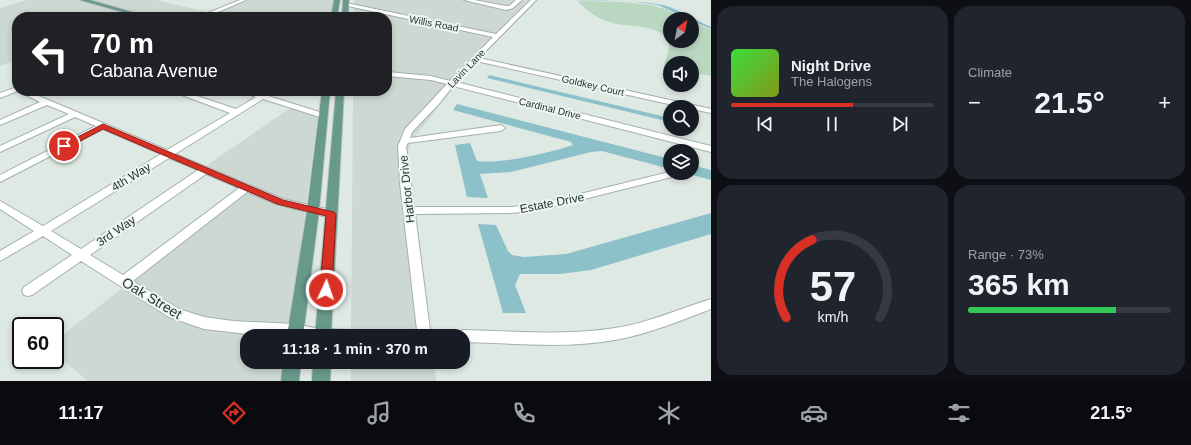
<!DOCTYPE html>
<html lang="en">
<head>
<meta charset="utf-8">
<style>
  :root { --surface:#171b24; --page:#20242c; --text:#f1f3f6; --muted:#9ea1a6; --line:#363941; --accent:#d93025 }
  body { margin:0; font-family:Arial,sans-serif; background:var(--page); color:var(--text); height:100vh; display:flex; flex-direction:column; font-size:15px; white-space:nowrap }
  * { box-sizing:border-box; margin:0 }
  p { font-size:13px; color:var(--muted) }
  .icon { flex:none; width:22px; height:22px; fill:none; stroke:currentColor; stroke-width:2; stroke-linecap:round; stroke-linejoin:round }
  .map { position:relative; flex:1; overflow:hidden }
  .panel { display:flex; flex-direction:column; gap:6px; padding:6px; background:#0d0f14; width:480px }
  .panel>* { flex:none }
  .guide { position:absolute; left:12px; top:12px; width:380px; height:84px; border-radius:16px; box-shadow:0 2px 6px #0003; background:#202124; color:#fff; overflow:hidden }
  .needle { width:26px; rotate:32deg }
  .controls { position:absolute; left:663px; top:12px; display:grid; gap:8px }
  .controls a { display:grid; place-items:center; width:36px; height:36px; border-radius:50%; background:var(--surface); box-shadow:0 2px 6px #0003; font-size:20px }
  .speed { position:absolute; left:12px; top:317px; display:flex; gap:8px; font-size:20px; font-weight:700; text-align:center }
  .speed>* { display:grid; place-content:center; width:52px; height:52px; border-radius:50%; background:var(--surface); box-shadow:0 2px 6px #0003; line-height:1 }
  .speed .limit { border:2px solid #111; border-radius:6px; background:#fff; color:#111 }
  .pin { position:absolute; display:grid; place-items:center; width:34px; height:34px; color:#fff; margin:-17px; border:2px solid #fff; border-radius:50%; box-shadow:0 1px 4px #0007 }
  .me { position:absolute; width:44px; margin:-22px; rotate:3deg; stroke-linejoin:round; filter:drop-shadow(0 0 3px #0008) }
  .turn { display:flex; align-items:center; gap:14px; height:84px; padding:0 12px; font-size:18px }
  .turn .icon { width:52px; height:52px; stroke-width:2.5 }
  .turn b { display:block; font-size:28px; line-height:34px }
  .big { font-size:30px; font-weight:800; line-height:1.1 }
  .panel .card { flex:1; display:flex; flex-direction:column; justify-content:center; gap:6px; min-width:0; padding:0 14px; border-radius:16px; background:var(--page) }
  .panel .dial { align-items:center; gap:0 }
  .dial svg { height:104px; overflow:visible; fill:none; stroke:var(--line); stroke-width:7; stroke-linecap:round; text-anchor:middle }
  .dial text { fill:var(--text); stroke:none }
  .song { display:flex; align-items:center; gap:12px }
  .cover { width:48px; height:48px; border-radius:6px; background:linear-gradient(135deg,hsl(120 70% 55%),hsl(70 70% 35%)) }
  .played { height:4px; border-radius:2px; background:linear-gradient(90deg,var(--accent) 60%,var(--line) 60%) }
  .keys { display:flex; justify-content:space-around; direction:ltr }
  .heat { display:flex; justify-content:space-between; align-items:center; font-size:22px; direction:ltr }
  .charge { height:6px; border-radius:3px; background:linear-gradient(90deg,#34c759 73%,var(--line) 0) }
  .panel .tiles { flex:1; display:grid; gap:6px; grid-template-columns:repeat(2,1fr) }
  .trip { position:absolute; left:240px; top:329px; width:230px; height:40px; border-radius:16px; background:var(--surface); box-shadow:0 2px 6px #0003; font-weight:800; line-height:40px; text-align:center }
  .menu { display:flex; height:64px; justify-content:space-around; align-items:center; background:#090b0e; color:var(--muted) }
  .menu .icon { width:28px; height:28px }
  .menu .selected { color:var(--accent) }
  .menu b { font-size:18px; color:var(--text) }
  main { display:flex; flex:1; min-height:0 }
  .map>svg:first-child { display:block }
  .built { fill:#ced8d3 }
  .green { fill:#bad8c1 }
  .water { fill:#8cc1c9 }
  .lines { fill:none; stroke-linecap:round; stroke-linejoin:round }
  .minor-casing { stroke:#a3b0ab; stroke-width:2 }
  .major-casing { stroke:#bdc3c1; stroke-width:2 }
  .minor { fill:#fff; fill-rule:evenodd }
  .major { fill:#689a8c; fill-rule:evenodd }
  .route { fill:#d93025; stroke:#8d1f18 }
  .labels { text-anchor:middle; stroke-width:4; stroke-linejoin:round; paint-order:stroke }
  .far-street-label { font-size:10px; fill:#223731; stroke:#eff6f2 }
  .street-label { font-size:12px; fill:#223731; stroke:#eff6f2 }
  .near-street-label { font-size:14px; fill:#223731; stroke:#eff6f2 }
</style>
</head>
<body>
<main>
<div class="map">
<svg width="711" height="381" viewBox="0 0 711 381">
  <rect width="100%" height="100%" fill="#dfe9e4"/>
  <path class="built" d="M27,0H78L142,17H17V60L0,66V8Z
    M87,0H157L215,14L249,0H334L331,17H295L288,15L284,17H152Z
    M354,0H538L466,72L414,138L408,150L431,336H351L353,91H387V17H353Z
    M293,106L318,114L289,336H247V362H285L283,381H88L55,354V341L248,189L203,168Z
    M351,362H434L436,381H351Z"/>
  <path class="green" d="M578,1L623,2L651,5L665,9L686,19H670V41H692V22L711,30V78V76L692,72V63H670V68L664,66C665,60 669,51 669,45C667,24 626,27 612,23C599,19 587,12 578,1Z"/>
  <path class="water" d="M570,0C601,0 633,0 663,5C679,9 695,20 711,27V29L692,21V19H688L658,5L629,1Z
    M489,75L670,118V122L487,78Z
    M457,104L670,159V169L602,151L591,152L511,172L480,174L488,198L467,197L455,145L470,143L477,161C502,164 549,153 573,145L571,142L453,110Z
    M692,165L711,170V180L685,173H692Z
    M711,213V234L591,270L560,274H520L515,285L526,313H503L478,224L496,225L508,251L512,255L524,257L566,254Z"/>
  <g class="lines">
    <defs>
      <path id="minor" d="M240,0H246L206,17H198Z
        M464,0H474L506,6H509L516,0H522L513,8L506,10Z
        M531,0H536L479,58L711,109V113L692,109V107H682L476,61L456,82L711,146V152L453,86L438,105L412,132L410,138L501,125L505,128L501,131L408,143L406,146L414,207H511L540,204L669,172L674,175L672,177L540,210L511,213L415,214L430,330H448L453,332L455,336H388L390,332L395,330H417L400,183L398,146L405,129L447,84L431,80L387,76V72L431,76L450,81L493,37L343,5L346,3L496,34Z
        M17,87V91H27L167,150L230,113L171,91H182L236,109L256,97L240,91H252L326,114V118H323L263,99L175,154L283,199L335,211L336,214L335,217L331,218L276,204L247,192L133,281L179,309L204,317L233,321L294,324L320,329L355,330L360,332L362,336H295L248,334L204,329L169,317L81,261L32,295L28,296L24,295L22,291L24,287L72,255L43,236L0,261V251L34,231L0,209V201L43,226L161,154L103,129L0,182V175L96,126L75,117L0,152V146L69,114L47,105L0,125V120L40,102L18,91L0,98V93ZM169,158L198,170L81,249L51,231ZM206,174L239,188L123,275L90,255Z
        M711,299V309C680,321 648,334 615,340C565,349 513,343 463,342V336H456L458,332L463,330C513,331 565,336 615,328C648,323 679,309 711,299Z"/>
      <path id="major" d="M80,0H90L150,17H140Z
        M334,0H340L337,17H331Z
        M343,0H349L348,17H342Z
        M322,91H330L319,211L303,336H287L307,211Z
        M336,91H344L331,336H315Z
        M283,362H301L299,381H281Z
        M313,362H331L330,381H312Z"/>
    </defs>
    <use href="#minor" class="minor-casing"/>
    <use href="#major" class="major-casing"/>
    <use href="#minor" class="minor"/>
    <use href="#major" class="major"/>
  </g>
  <path class="route" d="M103,124L283,200L334,212L336,214L332,290L330,293L326,294L322,293L320,290L326,216L277,204L103,129L67,148H61L60,146Z"/>
  <g class="labels">
    <g class="far-street-label">
      <text transform="translate(434 23) rotate(11)" y="4">Willis Road</text>
      <text transform="translate(466 68) rotate(-46)" y="4">Lavin Lane</text>
      <text transform="translate(593 85) rotate(13)" y="4">Goldkey Court</text>
      <text transform="translate(550 108) rotate(14)" y="4">Cardinal Drive</text>
    </g>
    <g class="street-label">
      <text transform="translate(131 177) rotate(-31)" y="4">4th Way</text>
      <text transform="translate(407 189) rotate(-96)" y="4">Harbor Drive</text>
      <text transform="translate(552 203) rotate(-11)" y="4">Estate Drive</text>
      <text transform="translate(116 231) rotate(-34)" y="4">3rd Way</text>
    </g>
    <g class="near-street-label">
      <text transform="translate(152 298) rotate(31)" y="5">Oak Street</text>
    </g>
  </g>
</svg>
<div class="controls">
<a><svg class="needle" viewBox="-14 -14 28 28"><path d="M0-13l5 13h-10z" fill="#e53935"/><path d="M0 13l5-13h-10z" fill="#9ea1a6"/></svg></a>
<a><svg class="icon" aria-label="sound" viewBox="0 0 24 24"><path d="M4 9h4l5-4v14l-5-4H4zM17 9q2 3 0 6"/></svg></a>
<a><svg class="icon" aria-label="search" viewBox="0 0 24 24"><circle cx="10" cy="10" r="6"/><path d="M15 15l6 6"/></svg></a>
<a><svg class="icon" aria-label="layers" viewBox="0 0 24 24"><path d="M12 4l9 5-9 5-9-5zM3 14l9 5 9-5"/></svg></a>
</div>
<div class="speed"><div class="limit">60</div></div>
<div class="pin" style="left:64px;top:146px;background:#d93025"><svg class="icon" aria-label="arrive" viewBox="0 0 24 24"><path d="M6 21V4h12l-3 4 3 4H6"/></svg></div>
<svg class="me" style="left:326px;top:290px" viewBox="-20 -20 40 40"><circle r="17" fill="#d93025" stroke="#fff" stroke-width="3"/><path d="M0-11L8 9 0 5-8 9z" fill="#fff"/></svg>
<div class="trip">11:18 · 1 min · 370 m</div>
<div class="guide">
<div class="turn"><svg class="icon" aria-label="left" viewBox="0 0 24 24"><path d="M17 20v-9H6M10 6l-5 5 5 5"/></svg><div><b>70 m</b>Cabana Avenue</div></div>
</div>
</div>
<section class="panel">
<div class="tiles">
<div class="card">
<div class="song"><i class="cover"></i><div><b>Night Drive</b><p>The Halogens</p></div></div>
<div class="played"></div>
<div class="keys"><svg class="icon" aria-label="previous" viewBox="0 0 24 24"><path d="M18 5L8 12l10 7zM5 5v14"/></svg><svg class="icon" aria-label="pause" viewBox="0 0 24 24"><path d="M8 5v14M16 5v14"/></svg><svg class="icon" aria-label="next" viewBox="0 0 24 24"><path d="M6 5l10 7-10 7zM19 5v14"/></svg></div>
</div>
<div class="card"><p>Climate</p>
<div class="heat"><a>−</a><b class="big">21.5°</b><a>+</a></div>
</div>
<div class="card dial"><svg viewBox="0 0 100 80">
<path d="M14 69A42 42 0 1 1 86 69"/>
<path d="M14 69A42 42 0 0 1 34 9" stroke="#d93025"/>
<text x="50" y="56" font-size="32" font-weight="700">57</text>
<text x="50" y="72" font-size="11">km/h</text>
</svg></div>
<div class="card"><p>Range · 73%</p><b class="big">365 km</b><div class="charge"></div></div>
</div>
</section>
</main>
<nav class="menu">
<b>11:17</b>
<svg class="icon selected" aria-label="directions" viewBox="0 0 24 24"><path d="M12 3l9 9-9 9-9-9zM9 14v-3h6M13 9l2 2-2 2"/></svg>
<svg class="icon" aria-label="music" viewBox="0 0 24 24"><path d="M9 18V5l10-2v13"/><circle cx="6" cy="18" r="3"/><circle cx="16" cy="16" r="3"/></svg>
<svg class="icon" aria-label="phone" viewBox="0 0 24 24"><path d="M5 4h4l2 5-3 2q2 4 5 5l2-3 5 2v4C11 20 4 13 5 4z"/></svg>
<svg class="icon" aria-label="climate" viewBox="0 0 24 24"><path d="M12 3v18M4 7l16 10M4 17L20 7"/></svg>
<svg class="icon" aria-label="car" viewBox="0 0 24 24"><path d="M5 17H2v-5l4-1 3-4h7l3 4 3 1v5h-3M9 17h6M6 11h13"/><circle cx="7" cy="17" r="2"/><circle cx="17" cy="17" r="2"/></svg>
<svg class="icon" aria-label="filters" viewBox="0 0 24 24"><path d="M4 7h16M4 17h16"/><circle cx="9" cy="7" r="2"/><circle cx="15" cy="17" r="2"/></svg>
<b>21.5°</b>
</nav>
</body>
</html>
